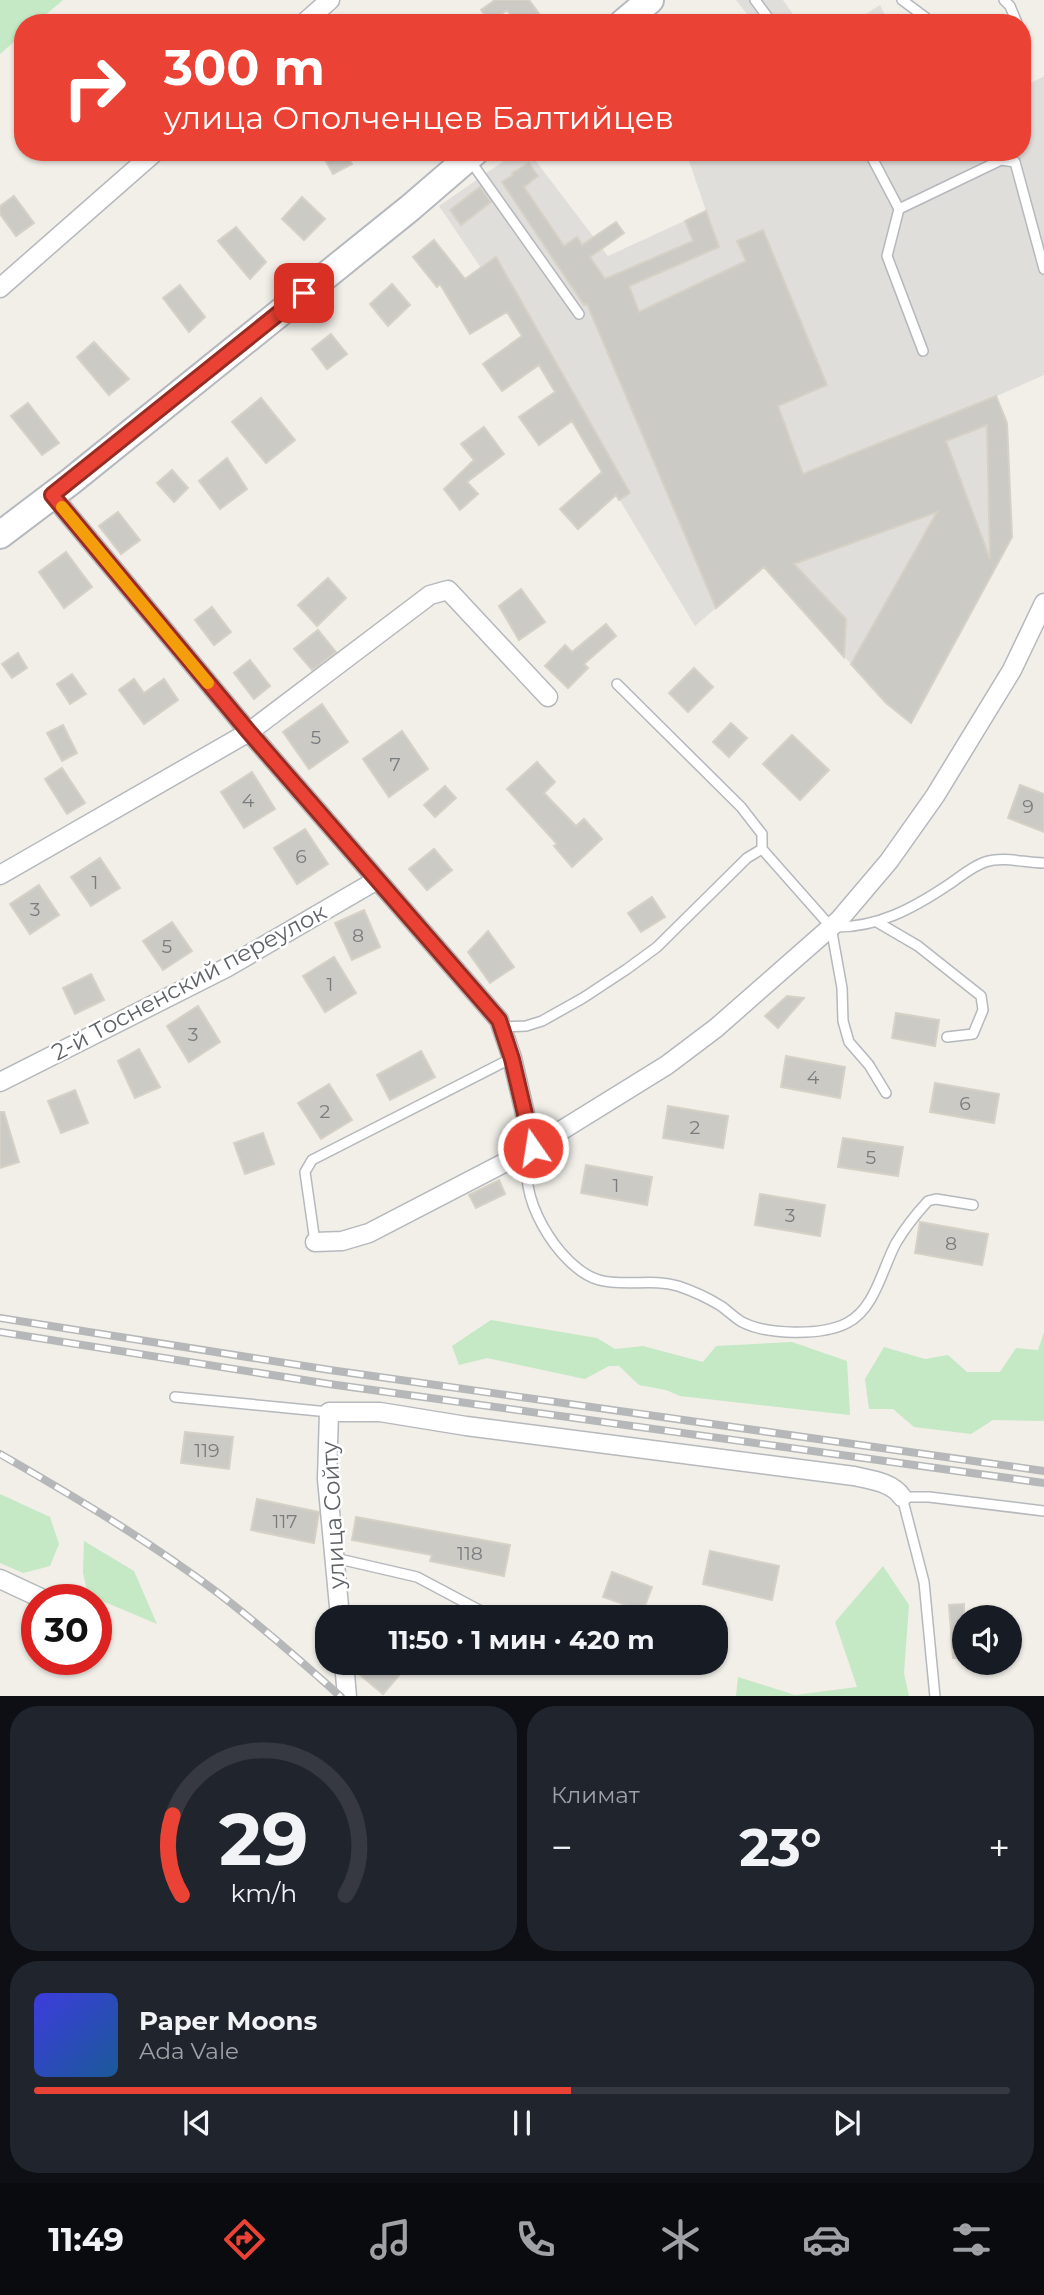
<!DOCTYPE html>
<html lang="ru">
<head>
<meta charset="utf-8">
<style>
  :root { --surface:#171b24; --page:#20242c; --text:#f1f3f6; --muted:#9ea1a6; --line:#363941; --accent:#ea4335 }
  body { margin:0; font-family:Montserrat,sans-serif; background:var(--page); color:var(--text); height:100vh; display:flex; flex-direction:column; font-size:26px; white-space:nowrap }
  * { box-sizing:border-box; margin:0 }
  p { font-size:23px; color:var(--muted) }
  .icon { flex:none; width:38px; height:38px; fill:none; stroke:currentColor; stroke-width:2; stroke-linecap:round; stroke-linejoin:round }
  .map { position:relative; height:1696px; overflow:hidden }
  .side { display:flex; flex-direction:column; gap:10px; padding:10px; background:#0d0f14; flex:1 }
  .side>* { flex:none }
  .banner { position:absolute; left:14px; top:14px; width:1017px; height:147px; border-radius:28px; box-shadow:0 2px 5px #0004; background:#ea4335; color:#fff; overflow:hidden }
  .tools { position:absolute; left:952px; top:1605px; display:grid; gap:14px }
  .tools a { display:grid; place-items:center; width:70px; height:70px; border-radius:50%; background:var(--surface); box-shadow:0 2px 5px #0004; font-size:35px }
  .speed { position:absolute; left:21px; top:1584px; display:flex; gap:14px; font-size:35px; font-weight:700; text-align:center }
  .speed>* { display:grid; place-content:center; width:91px; height:91px; border-radius:50%; background:var(--surface); box-shadow:0 2px 5px #0004; line-height:1 }
  .speed .limit { border:10px solid #d22; background:#fff; color:#111 }
  .pin { position:absolute; display:grid; place-items:center; width:60px; height:60px; color:#fff; margin:-30px; border-radius:14px; box-shadow:0 4px 10px #0006 }
  .me { position:absolute; width:77px; margin:-38px; rotate:347deg; stroke-linejoin:round; filter:drop-shadow(0 0 5px #0008) }
  .turn { display:flex; align-items:center; gap:24px; height:147px; padding:0 35px; font-size:32px }
  .turn .icon { width:91px; height:91px; stroke-width:2.5 }
  .turn b { display:block; font-size:49px; line-height:60px }
  .big { font-size:52px; font-weight:700; line-height:1.1 }
  .side .card { flex:1; display:flex; flex-direction:column; justify-content:center; gap:10px; min-width:0; padding:0 24px; border-radius:28px; background:var(--page) }
  .side .dial { align-items:center; gap:0 }
  .dial svg { height:182px; overflow:visible; fill:none; stroke:var(--line); stroke-width:7; stroke-linecap:round; text-anchor:middle }
  .dial text { fill:var(--text); stroke:none }
  .song { display:flex; align-items:center; gap:21px }
  .cover { width:84px; height:84px; border-radius:10px; background:linear-gradient(135deg,hsl(240 70% 55%),hsl(210 70% 35%)) }
  .played { height:7px; border-radius:4px; background:linear-gradient(90deg,var(--accent) 55%,var(--line) 55%) }
  .keys { display:flex; justify-content:space-around; direction:ltr }
  .heat { display:flex; justify-content:space-between; align-items:center; font-size:38px; direction:ltr }
  .side .tiles { flex:1; display:grid; gap:10px; grid-template-columns:1fr 1fr }
  .card:last-child { grid-column:span 2 }
  .trip { position:absolute; left:315px; top:1605px; width:413px; height:70px; border-radius:28px; background:var(--surface); box-shadow:0 2px 5px #0004; font-weight:700; line-height:70px; text-align:center }
  .menu { display:flex; height:112px; justify-content:space-around; align-items:center; background:#090b0e; color:var(--muted) }
  .menu .icon { width:49px; height:49px }
  .menu .current { color:var(--accent) }
  .menu b { font-size:32px; color:var(--text) }
  .map>svg:first-child { display:block }
  .industrial { fill:#e0deda }
  .green { fill:#c5e8c5 }
  .building { fill:#cccac5; stroke:#d6d1c6; stroke-width:2; fill-rule:evenodd }
  .lines { fill:none; stroke-linecap:round; stroke-linejoin:round }
  .lane-casing { stroke:#b5b8bc; stroke-width:12 }
  .street-casing { stroke:#b5b8bc; stroke-width:21 }
  .secondary-casing { stroke:#b6babf; stroke-width:30 }
  .lane { stroke:#fff; stroke-width:9 }
  .street { stroke:#fff; stroke-width:18 }
  .secondary { stroke:#fff; stroke-width:26 }
  .rail-casing { stroke:#b6b7b8; stroke-width:8 }
  .rail { stroke:#fff; stroke-width:5; stroke-dasharray:16; stroke-linecap:butt }
  .route-casing { stroke:#982c22; stroke-width:18 }
  .route { stroke:#ea4335; stroke-width:12 }
  .slow { stroke:#f59e0b; stroke-width:12 }
  .labels { text-anchor:middle; stroke-width:5; stroke-linejoin:round; paint-order:stroke }
  .number-label { font-size:19px; fill:#7a7d7f }
  .street-label { font-size:23px; fill:#5f6368; stroke:#fff }
</style>
</head>
<body>
<div class="map">
<svg width="1044" height="1697" viewBox="0 0 1044 1697">
  <rect width="100%" height="100%" fill="#f1efe8"/>
  <path class="industrial" d="M736,0H783L799,23H754Z
    M880,5L889,23H852Z
    M1044,76V375L997,396L1005,418L1008,439L1012,537L911,723L886,703L764,567L695,626L481,268L439,206L517,152H529L608,256L706,211L686,152H1022V88Z"/>
  <path class="green" d="M0,0H63L36,23H23V34L0,54Z
    M491,1320L597,1338L615,1349L643,1346L703,1362L716,1346L792,1342L847,1361L850,1415L680,1396L666,1390L639,1385L619,1366H609L585,1379L487,1358L459,1365L452,1346Z
    M1044,1332V1421L993,1420L971,1434L914,1427L893,1409H869L865,1379L884,1347L925,1359L948,1355L967,1372H1000L1016,1348L1038,1350Z
    M0,1494L50,1517L59,1544L50,1566L23,1573L0,1563Z
    M84,1541L134,1571L157,1624L88,1595L83,1573Z
    M883,1566L909,1605L904,1673L909,1696H736L738,1677L795,1695L857,1687L835,1622Z"/>
  <path class="building" d="M495,0H529L546,23H516L507,10L490,22L481,10Z
    M321,152H345L352,164L333,174Z
    M529,163L538,176L524,187L564,246L577,237L582,245L616,222L624,233L590,257L605,279L693,241L685,221L706,211L719,247L629,286L639,312L746,261L737,241L763,230L827,385L778,406L803,474L996,396L1007,423L1012,537L911,723L886,703L851,664L937,512L794,564L846,619L844,657L764,567L716,608L587,304L584,305L502,182L513,175L512,173ZM987,425L990,559L946,441Z
    M480,187L491,202L461,225L450,210Z
    M14,196L34,223L16,236L0,214V206Z
    M302,197L325,219L304,240L282,219Z
    M236,227L266,262L250,279L218,241Z
    M434,240L465,279L496,257L630,493L619,500L616,495L578,529L560,509L602,472L572,421L539,445L519,417L555,392L539,365L502,391L483,364L522,336L507,312L470,334L440,284L437,287L413,257Z
    M392,284L410,305L388,326L370,304Z
    M180,285L205,317L189,332L163,298Z
    M331,334L347,354L327,369L312,349Z
    M94,342L129,379L109,395L77,357Z
    M261,398L295,440L266,463L232,422Z
    M28,403L59,443L42,455L11,416Z
    M484,427L504,454L467,482L478,494L460,510L444,489L474,460L461,444Z
    M227,458L247,489L220,509L199,481Z
    M172,470L188,488L174,502L157,483Z
    M118,512L140,540L121,554L99,526Z
    M66,552L92,587L64,608L39,572Z
    M328,578L346,598L317,626L298,605Z
    M521,589L545,622L519,640L499,606Z
    M212,607L231,632L214,645L195,620Z
    M606,624L616,636L584,664L588,668L568,688L545,666L565,645L572,652Z
    M318,630L336,652L312,670L294,649Z
    M18,653L27,668L12,678L2,664Z
    M250,660L270,686L254,699L234,673Z
    M694,668L713,687L688,712L669,693Z
    M72,674L86,694L70,704L57,684Z
    M134,679L144,693L164,679L178,700L144,724L119,690Z
    M322,704L348,742L309,769L283,732Z
    M731,723L747,738L729,757L713,742Z
    M63,725L77,753L62,761L47,733Z
    M402,731L428,769L389,797L363,759Z
    M792,735L829,770L800,800L763,764Z
    M537,762L555,782L544,793L576,826L584,819L602,839L572,867L554,846L557,844L507,789Z
    M62,768L85,803L67,814L45,779Z
    M252,772L275,809L244,828L221,792Z
    M1020,785L1044,794V832L1008,818Z
    M445,786L456,798L435,817L424,805Z
    M305,829L328,864L297,884L274,848Z
    M434,849L452,870L427,890L409,869Z
    M100,858L120,888L91,906L71,877Z
    M39,885L59,915L30,934L10,904Z
    M652,897L665,917L641,932L628,913Z
    M364,910L380,947L352,960L335,923Z
    M172,922L192,951L163,970L143,941Z
    M488,931L514,967L490,983L468,952Z
    M334,957L356,993L325,1012L303,976Z
    M91,974L104,1000L75,1014L63,988Z
    M787,996L804,998L778,1028L765,1016Z
    M198,1006L220,1042L189,1062L167,1026Z
    M896,1013L939,1020L935,1046L892,1038Z
    M139,1049L160,1087L135,1098L118,1061Z
    M421,1051L435,1077L390,1100L377,1075Z
    M786,1056L845,1067L840,1098L781,1087Z
    M935,1083L999,1094L994,1123L930,1112Z
    M329,1084L352,1120L321,1139L298,1103Z
    M75,1090L88,1123L61,1133L48,1101Z
    M668,1106L728,1116L723,1148L663,1138Z
    M0,1112H4L19,1162L0,1168Z
    M263,1133L274,1164L245,1174L234,1143Z
    M843,1138L903,1147L898,1176L838,1167Z
    M586,1165L652,1177L647,1205L581,1193Z
    M499,1180L505,1194L476,1208L469,1195Z
    M760,1194L825,1205L820,1236L755,1225Z
    M920,1222L988,1234L982,1265L915,1253Z
    M185,1432L233,1437L229,1469L181,1463Z
    M257,1499L319,1512L314,1543L251,1530Z
    M356,1517L510,1545L504,1576L430,1561L432,1555L352,1540Z
    M710,1551L779,1566L772,1600L703,1584Z
    M612,1572L652,1587L643,1611L603,1597Z
    M964,1604V1658H953L949,1605Z
    M367,1662H389L401,1673L383,1694L358,1673Z"/>
  <g class="lines">
    <defs>
      <path id="lane" d="M755,0L772,23
        M902,0L933,23
        M1004,0L1010,6L1017,23
        M869,152L899,209L1001,160L1015,162L1044,269
        M469,159L579,314
        M899,209L887,256L923,351
        M617,684L741,807L762,834V849L831,927L842,988L843,1021L849,1042L869,1065L886,1093
        M877,922L918,946L981,996L983,1010L973,1034L947,1037
        M833,927C877,928 912,909 948,885C960,877 971,867 985,862C1004,856 1025,863 1044,863
        M501,1027L526,1026L542,1021L583,998L627,969L657,947L747,858L762,849
        M532,1151C511,1189 559,1269 599,1280C625,1287 652,1278 678,1286C693,1291 708,1298 721,1306C728,1311 735,1318 742,1322C767,1335 822,1336 847,1323C875,1309 882,1269 896,1243C905,1228 916,1214 928,1201L936,1199L973,1205
        M315,1242L305,1172L312,1160L512,1058
        M175,1397L329,1412
        M335,1558L417,1577L481,1611L507,1617
        M935,1697L924,1582L902,1497H929L1044,1511"/>
      <path id="street" d="M304,23L330,0
        M0,288L155,152
        M52,495L249,732L499,1020L512,1058L533,1148
        M0,875L249,732L430,595L448,590L548,697
        M0,1082L226,968L377,880
        M315,1242L342,1241L369,1233L533,1148L667,1065L716,1028L839,920L889,861L935,796L1012,670L1044,603
        M0,1579L45,1600
        M340,1617L327,1479L329,1412H380L466,1426L854,1476C871,1480 892,1482 902,1497
        M344,1662L347,1697"/>
      <path id="secondary" d="M623,23L650,0
        M0,535L70,482L410,208L475,152"/>
    </defs>
    <use href="#lane" class="lane-casing"/>
    <use href="#street" class="street-casing"/>
    <use href="#secondary" class="secondary-casing"/>
    <use href="#lane" class="lane"/>
    <use href="#street" class="street"/>
    <use href="#secondary" class="secondary"/>
    <defs>
      <path id="rail" d="M0,1318L330,1370L1044,1471
        M0,1332L329,1384L1044,1483
        M0,1454C75,1497 149,1541 218,1593C261,1626 301,1661 341,1697"/>
    </defs>
    <use href="#rail" class="rail-casing"/>
    <use href="#rail" class="rail"/>
  </g>
  <g class="lines">
    <defs>
      <path id="route" d="M304,293L52,495L249,732L499,1020L512,1059L533,1148"/>
    </defs>
    <use href="#route" class="route-casing"/>
    <use href="#route" class="route"/>
    <path class="slow" d="M62,507L208,683"/>
  </g>
  <g class="labels">
    <g class="number-label">
      <text x="316" y="744">5</text>
      <text x="395" y="771">7</text>
      <text x="248" y="807">4</text>
      <text x="1028" y="813">9</text>
      <text x="301" y="863">6</text>
      <text x="95" y="889">1</text>
      <text x="35" y="916">3</text>
      <text x="358" y="942">8</text>
      <text x="167" y="953">5</text>
      <text x="330" y="991">1</text>
      <text x="193" y="1041">3</text>
      <text x="813" y="1084">4</text>
      <text x="965" y="1110">6</text>
      <text x="325" y="1118">2</text>
      <text x="695" y="1134">2</text>
      <text x="871" y="1164">5</text>
      <text x="616" y="1192">1</text>
      <text x="790" y="1222">3</text>
      <text x="951" y="1250">8</text>
      <text x="207" y="1457">119</text>
      <text x="285" y="1528">117</text>
      <text x="470" y="1560">118</text>
    </g>
    <g class="street-label">
      <text transform="translate(189 982) rotate(-28)" y="8">2-й Тосненский переулок</text>
      <text transform="translate(333 1515) rotate(-93)" y="8">улица Сойту</text>
    </g>
  </g>
</svg>
<div class="tools">
<a><svg class="icon" aria-label="sound" viewBox="0 0 24 24"><path d="M4 9h4l5-4v14l-5-4H4zM17 9q2 3 0 6"/></svg></a>
</div>
<div class="speed"><div class="limit">30</div></div>
<div class="pin" style="left:304px;top:293px;background:#d93025"><svg class="icon" aria-label="arrive" viewBox="0 0 24 24"><path d="M6 21V4h12l-3 4 3 4H6"/></svg></div>
<svg class="me" style="left:533px;top:1148px" viewBox="-20 -20 40 40"><circle r="17" fill="#ea4335" stroke="#fff" stroke-width="3"/><path d="M0-11L8 9 0 5-8 9z" fill="#fff"/></svg>
<div class="trip">11:50 · 1 мин · 420 m</div>
<div class="banner">
<div class="turn"><svg class="icon" aria-label="right" viewBox="0 0 24 24"><path d="M7 20v-9h11M14 6l5 5-5 5"/></svg><div><b>300 m</b>улица Ополченцев Балтийцев</div></div>
</div>
</div>
<section class="side">
<div class="tiles">
<div class="card dial"><svg viewBox="0 0 100 80">
<path d="M14 69A42 42 0 1 1 86 69"/>
<path d="M14 69A42 42 0 0 1 10 34" stroke="#ea4335"/>
<text x="50" y="56" font-size="32" font-weight="700">29</text>
<text x="50" y="72" font-size="11">km/h</text>
</svg></div>
<div class="card"><p>Климат</p>
<div class="heat"><a>−</a><b class="big">23°</b><a>+</a></div>
</div>
<div class="card">
<div class="song"><i class="cover"></i><div><b>Paper Moons</b><p>Ada Vale</p></div></div>
<div class="played"></div>
<div class="keys"><svg class="icon" aria-label="previous" viewBox="0 0 24 24"><path d="M18 5L8 12l10 7zM5 5v14"/></svg><svg class="icon" aria-label="pause" viewBox="0 0 24 24"><path d="M8 5v14M16 5v14"/></svg><svg class="icon" aria-label="next" viewBox="0 0 24 24"><path d="M6 5l10 7-10 7zM19 5v14"/></svg></div>
</div>
</div>
</section>
<nav class="menu">
<b>11:49</b>
<svg class="icon current" aria-label="directions" viewBox="0 0 24 24"><path d="M12 3l9 9-9 9-9-9zM9 14v-3h6M13 9l2 2-2 2"/></svg>
<svg class="icon" aria-label="music" viewBox="0 0 24 24"><path d="M9 18V5l10-2v13"/><circle cx="6" cy="18" r="3"/><circle cx="16" cy="16" r="3"/></svg>
<svg class="icon" aria-label="phone" viewBox="0 0 24 24"><path d="M5 4h4l2 5-3 2q2 4 5 5l2-3 5 2v4C11 20 4 13 5 4z"/></svg>
<svg class="icon" aria-label="climate" viewBox="0 0 24 24"><path d="M12 3v18M4 7l16 10M4 17L20 7"/></svg>
<svg class="icon" aria-label="car" viewBox="0 0 24 24"><path d="M5 17H2v-5l4-1 3-4h7l3 4 3 1v5h-3M9 17h6M6 11h13"/><circle cx="7" cy="17" r="2"/><circle cx="17" cy="17" r="2"/></svg>
<svg class="icon" aria-label="filters" viewBox="0 0 24 24"><path d="M4 7h16M4 17h16"/><circle cx="9" cy="7" r="2"/><circle cx="15" cy="17" r="2"/></svg>
</nav>
</body>
</html>
